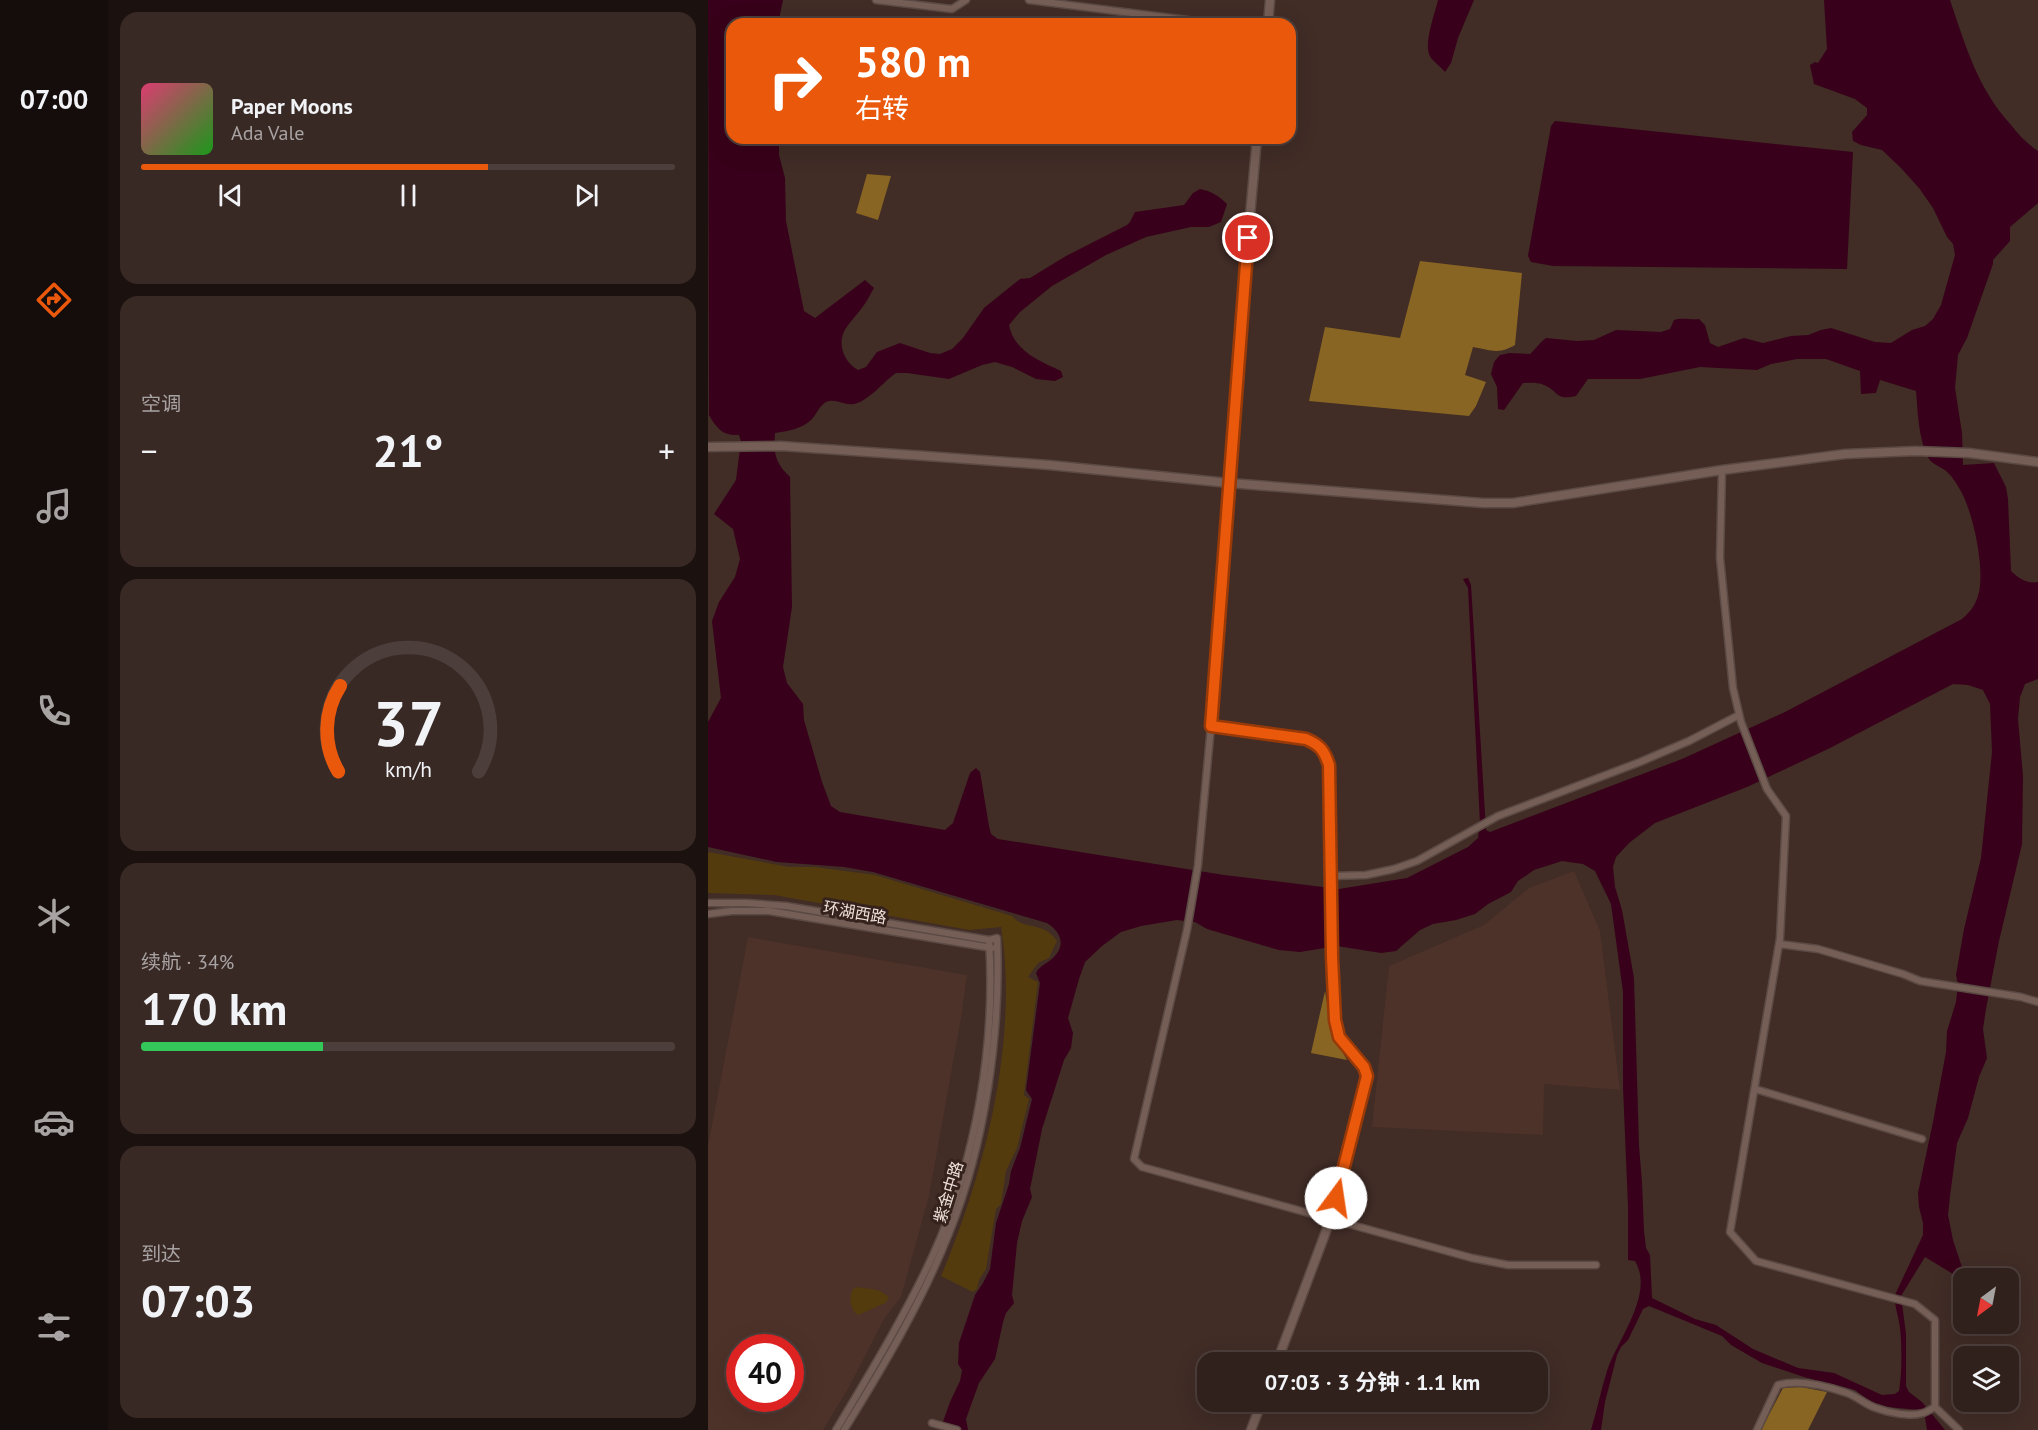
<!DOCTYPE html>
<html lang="zh">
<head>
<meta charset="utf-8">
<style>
  :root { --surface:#31211c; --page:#392925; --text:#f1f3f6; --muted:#a8a3a3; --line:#4c3e3b; --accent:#ea580c }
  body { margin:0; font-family:"PT Sans","Noto Sans SC",sans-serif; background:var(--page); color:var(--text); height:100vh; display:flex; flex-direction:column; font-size:22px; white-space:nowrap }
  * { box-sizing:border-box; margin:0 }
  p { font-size:20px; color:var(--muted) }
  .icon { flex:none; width:33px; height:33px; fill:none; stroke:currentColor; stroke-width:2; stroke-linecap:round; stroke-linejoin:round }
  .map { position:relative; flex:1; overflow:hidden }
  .details { display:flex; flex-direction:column; gap:12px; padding:12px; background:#1b120f; width:600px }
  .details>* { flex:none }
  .guide { position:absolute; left:18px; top:18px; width:570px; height:126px; border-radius:18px; box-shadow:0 6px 24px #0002,0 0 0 2px var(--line); background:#ea580c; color:#fff; overflow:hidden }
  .needle { width:39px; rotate:212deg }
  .buttons { position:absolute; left:1245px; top:1268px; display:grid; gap:12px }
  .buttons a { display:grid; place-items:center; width:66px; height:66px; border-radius:12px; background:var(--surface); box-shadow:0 6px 24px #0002,0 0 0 2px var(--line); font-size:30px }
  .speed { position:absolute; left:18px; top:1334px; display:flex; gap:12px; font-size:30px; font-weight:700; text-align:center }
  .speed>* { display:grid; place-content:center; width:78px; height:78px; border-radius:50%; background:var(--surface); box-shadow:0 6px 24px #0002,0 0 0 2px var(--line); line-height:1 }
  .speed .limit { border:9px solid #d22; background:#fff; color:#111 }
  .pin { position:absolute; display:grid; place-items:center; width:51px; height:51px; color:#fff; margin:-26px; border:3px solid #fff; border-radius:50%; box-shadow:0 2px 6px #0007 }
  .me { position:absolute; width:66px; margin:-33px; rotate:14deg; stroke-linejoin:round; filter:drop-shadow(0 0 4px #0008) }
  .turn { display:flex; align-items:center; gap:21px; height:126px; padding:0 30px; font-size:27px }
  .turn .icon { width:78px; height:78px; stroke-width:2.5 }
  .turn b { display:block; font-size:42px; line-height:51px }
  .big { font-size:45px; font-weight:700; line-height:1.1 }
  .details .widget { flex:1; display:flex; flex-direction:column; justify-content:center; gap:9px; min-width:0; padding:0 21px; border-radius:18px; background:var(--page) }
  .details .dial { align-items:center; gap:0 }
  .dial svg { height:156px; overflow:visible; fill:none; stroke:var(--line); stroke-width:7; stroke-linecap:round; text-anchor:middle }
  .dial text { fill:var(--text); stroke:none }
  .song { display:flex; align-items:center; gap:18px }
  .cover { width:72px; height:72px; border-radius:9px; background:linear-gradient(135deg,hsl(340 70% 55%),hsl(120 70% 35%)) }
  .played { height:6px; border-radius:3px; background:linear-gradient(90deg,var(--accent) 65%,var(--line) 65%) }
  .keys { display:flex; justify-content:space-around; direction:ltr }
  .heat { display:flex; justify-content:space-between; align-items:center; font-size:33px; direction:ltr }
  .charge { height:9px; border-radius:4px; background:linear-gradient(90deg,#34c759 34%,var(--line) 0) }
  .trip { position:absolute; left:489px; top:1352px; width:351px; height:60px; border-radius:18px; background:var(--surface); box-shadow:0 6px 24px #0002,0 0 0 2px var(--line); font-weight:700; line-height:60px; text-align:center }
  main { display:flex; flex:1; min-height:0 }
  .tab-bar { display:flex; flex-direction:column; width:108px; justify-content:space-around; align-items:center; background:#140d0b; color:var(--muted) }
  .tab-bar .icon { width:42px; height:42px }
  .tab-bar .current { color:var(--accent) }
  .tab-bar b { font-size:27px; color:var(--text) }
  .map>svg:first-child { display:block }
  .built { fill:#4d3229; fill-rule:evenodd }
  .green { fill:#533b0d }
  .forest { fill:#886522 }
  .water { fill:#38001a; fill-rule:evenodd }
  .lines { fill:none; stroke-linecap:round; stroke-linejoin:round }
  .minor-casing { stroke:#5b4943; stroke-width:9 }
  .tertiary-casing { stroke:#5b4943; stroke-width:11 }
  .minor { stroke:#755e56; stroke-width:6 }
  .tertiary { stroke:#755e56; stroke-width:8 }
  .route-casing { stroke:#983908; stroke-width:15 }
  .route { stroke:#ea580c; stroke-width:10 }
  .labels { text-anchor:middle; stroke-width:6; stroke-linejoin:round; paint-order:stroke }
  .street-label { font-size:16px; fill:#eee0db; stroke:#36221c }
</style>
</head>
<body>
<main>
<nav class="tab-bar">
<b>07:00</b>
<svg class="icon current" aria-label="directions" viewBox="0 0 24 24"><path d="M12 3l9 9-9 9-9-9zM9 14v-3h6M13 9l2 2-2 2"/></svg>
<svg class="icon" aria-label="music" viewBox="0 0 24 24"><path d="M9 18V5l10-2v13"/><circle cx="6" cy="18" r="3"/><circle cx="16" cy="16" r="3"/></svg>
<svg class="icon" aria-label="phone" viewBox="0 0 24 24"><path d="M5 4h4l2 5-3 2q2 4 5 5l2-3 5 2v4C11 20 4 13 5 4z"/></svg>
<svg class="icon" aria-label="climate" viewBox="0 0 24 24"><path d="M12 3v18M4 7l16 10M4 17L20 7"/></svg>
<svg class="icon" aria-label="car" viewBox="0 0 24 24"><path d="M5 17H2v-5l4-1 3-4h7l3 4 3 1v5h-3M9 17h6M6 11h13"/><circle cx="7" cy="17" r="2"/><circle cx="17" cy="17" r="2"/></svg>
<svg class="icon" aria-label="filters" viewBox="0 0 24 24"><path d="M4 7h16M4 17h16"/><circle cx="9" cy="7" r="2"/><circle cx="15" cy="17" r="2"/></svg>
</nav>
<section class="details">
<div class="widget">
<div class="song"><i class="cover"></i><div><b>Paper Moons</b><p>Ada Vale</p></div></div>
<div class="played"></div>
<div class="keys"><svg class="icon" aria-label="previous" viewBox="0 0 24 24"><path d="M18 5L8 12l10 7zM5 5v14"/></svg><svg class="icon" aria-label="pause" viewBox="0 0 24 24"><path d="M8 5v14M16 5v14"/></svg><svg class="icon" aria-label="next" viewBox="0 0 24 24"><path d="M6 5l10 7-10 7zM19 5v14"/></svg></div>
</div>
<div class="widget"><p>空调</p>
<div class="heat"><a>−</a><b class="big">21°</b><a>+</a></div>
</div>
<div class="widget dial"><svg viewBox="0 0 100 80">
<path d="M14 69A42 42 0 1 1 86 69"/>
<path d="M14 69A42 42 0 0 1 15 25" stroke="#ea580c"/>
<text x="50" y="56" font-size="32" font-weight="700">37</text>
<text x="50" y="72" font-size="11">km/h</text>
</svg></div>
<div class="widget"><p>续航 · 34%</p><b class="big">170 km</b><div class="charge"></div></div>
<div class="widget"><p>到达</p><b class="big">07:03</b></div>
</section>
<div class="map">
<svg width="1330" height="1430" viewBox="0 0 1330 1430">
  <rect width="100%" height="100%" fill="#412c26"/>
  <path class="built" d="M866,871L892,931L912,1090L836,1084L835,1135L664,1127L681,966L776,925L821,888Z
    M40,937L259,975L253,1018L221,1196L193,1297L176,1319L141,1387L115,1430H0V1146ZM32,1347H82V1398H32Z"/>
  <path class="green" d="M0,852L81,867H107L167,875L304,916C316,931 335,920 349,941L341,958L330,963L320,977L330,982L316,1095L321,1099L309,1148L298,1171L293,1204L288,1209L278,1269L271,1280L269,1289L265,1292L233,1276C277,1172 311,1040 293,927L261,930L66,895L0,893Z
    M149,1287C160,1289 174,1288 181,1298L177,1303L150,1315C142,1309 141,1299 144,1290Z"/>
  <path class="forest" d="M159,174L183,176L170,220L148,213Z
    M712,261L814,273L807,345C790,355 783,350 765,347L757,375L778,382L768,406L761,416L601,401L617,327L692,338Z
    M617,991C621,1016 626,1037 639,1060L603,1053Z
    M1093,1387L1119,1392L1100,1430H1053L1075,1388Z"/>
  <path class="water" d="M0,0H75L70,24H24V138H71V155L77,178L78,221L96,311L107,318L157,280L166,288C162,294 160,300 156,305C151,313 143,320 138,328C128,343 136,362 150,370L158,367L169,352L192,343L222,353L232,354L244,349L255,338L276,308L312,279L322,278L358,256L419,225L422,222L427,212L476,205L485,193L492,189C503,191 511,196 519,204L513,222L501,227H483L438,237L398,255L344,286L312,312L301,325C306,351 331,361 353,371L355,377L347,381L328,379L304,367L287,362L274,365L241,379L199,373H188C176,381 161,401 146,404C136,406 128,398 118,402C111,406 109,414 103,420C94,429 79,431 67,433C66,453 66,462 82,477L84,607L75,667L79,683L95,704L96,720L114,782L123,806L132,812L237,830L245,823L262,773L268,768L272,772L281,826L283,834L290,839L516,875L631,889L699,878L760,847L770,838L772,823L760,588L755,579L760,578L763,585L778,830L782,832L974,759L1077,712L1254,619C1262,612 1267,606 1270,596C1278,572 1265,509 1251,488C1248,482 1242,474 1237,470C1230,466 1222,463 1219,455C1210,435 1210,413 1208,391L1172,380L1168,393L1153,394L1152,371L1118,359H1089L1063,364L1049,370L992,367L932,379H880L868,396C847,401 851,391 836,385C829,382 822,383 815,383L796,410L790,409L789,387L783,374L786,362L792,355L802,353L822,354C828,349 831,343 838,338L869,341L886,340L908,330L953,332L962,329L966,320C973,317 983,320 991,319L997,325L1002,343L1010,347L1036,338L1055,343L1083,336L1100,335L1113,330L1123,328L1167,342L1183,343L1204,330L1217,326L1225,319L1233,305L1247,255L1245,244L1239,237L1225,208L1211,188L1193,168L1174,150L1153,145L1145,141L1144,132L1159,115V108L1147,99L1106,84L1102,65L1107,62L1110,63L1119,49L1116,0H1242C1258,47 1269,87 1303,125C1311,135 1319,144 1330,151V203L1302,227V241L1285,260V264L1259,338L1250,355L1247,388L1254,433L1255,465L1286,463L1298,487L1300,499L1303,571C1310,578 1319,584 1330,582V679L1317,684L1312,697L1310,719L1315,776L1314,844L1291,941L1278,1009L1275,1029L1279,1058L1271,1077L1260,1118L1249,1143L1242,1196L1240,1215L1245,1240L1255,1270L1261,1277L1256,1278L1255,1280L1217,1257L1193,1296L1198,1334V1386L1201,1392L1214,1402L1237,1430H1219L1217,1417L1212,1410L1168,1406L1147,1390L1096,1377L1054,1363L1023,1345L1014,1336L941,1306L935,1309L920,1340L913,1347L909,1355L897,1402L893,1430H883C889,1410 893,1390 899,1371C909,1340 947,1294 927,1261L920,1260V1206L915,1087V992L903,904L887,871L875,864L854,861L826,870L810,881L803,892L780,904L767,914L748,920L725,924L712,930L688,951L673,953L629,946L592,952L571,950L499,929L487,922L469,920L433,926L413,932L394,946L377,962L371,979L360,1018L365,1033L363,1048L356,1060L334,1129L322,1189L324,1197L314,1221L309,1243L304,1295L306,1303L298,1313L295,1322L287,1359L271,1383L258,1419L260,1430H232L242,1402L252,1381L254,1370L250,1364L251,1343L267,1295L275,1283L282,1269L288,1223L301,1184L303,1171L312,1148L324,1099L318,1090L332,983L328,973C332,965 339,964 345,958C359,945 352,931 339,923L165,872L136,867L69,862L0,847V722L13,698L4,621L11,602L27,577L32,559L25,529L6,514L28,480L33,441L31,435C15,436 9,429 1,415ZM1245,684L1260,685L1275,690L1282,704L1284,752L1273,858L1256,929L1248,975L1250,984L1248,1002L1239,1031L1238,1052L1225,1122L1210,1193L1211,1207L1215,1223V1235L1187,1295C1186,1306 1191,1317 1192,1328C1194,1344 1194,1375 1191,1391L1187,1394L1174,1395L1126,1373L1090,1368L1045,1349L1008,1325L987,1319L944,1298L942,1255L938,1248L936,1231L934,1182L931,1146L926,978L914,910L907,887L905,867L908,857L921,843L947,823L1039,787L1120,749Z
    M730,0H766L750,38L743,63L737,72C733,67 727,63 723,58C714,46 727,14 730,0Z
    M847,121L1145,152L1139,269L845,266L823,262L820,256L843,126Z"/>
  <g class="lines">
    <defs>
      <path id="minor" d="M168,0L244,9L258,0
        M321,0L511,24
        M1014,470L1012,558L1025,688L1033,722L1059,789L1078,816L1072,938L1022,1232L1048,1261L1207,1304L1227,1320V1407
        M503,726L490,865L479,930L426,1159L434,1167L764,1258L800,1265H888
        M624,876L658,875L686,869L709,861L790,816L932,762L981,741L1031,715
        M0,903H38L78,906L281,940L289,938C293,1032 277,1146 241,1233C214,1302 175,1367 136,1430
        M0,914L24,911H61L284,948
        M1071,944L1110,949L1195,974L1212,981L1313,997L1330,1002
        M1047,1089L1214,1139
        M224,1423L249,1430
        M128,1430C162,1373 197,1316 225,1255C268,1161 288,1043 281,940
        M1049,1430L1070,1385C1091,1379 1119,1386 1139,1393C1150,1397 1158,1405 1168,1408C1181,1413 1202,1417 1215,1413C1219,1412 1223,1409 1227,1407L1251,1430"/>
      <path id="tertiary" d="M560,24L562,0
        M549,138L540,238L503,726L598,739C612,745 616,750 621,765L624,957L627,1020L631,1037L656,1067L659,1076L623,1218L569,1362
        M0,447L73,446L218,456L341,465L521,483L775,503H805L1014,470L1137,454L1207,451L1261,453L1330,462
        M543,1430L554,1401"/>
    </defs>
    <use href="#minor" class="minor-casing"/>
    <use href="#tertiary" class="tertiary-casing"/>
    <use href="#minor" class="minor"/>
    <use href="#tertiary" class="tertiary"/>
  </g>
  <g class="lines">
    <defs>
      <path id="route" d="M540,238L503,726L598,739C612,745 616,750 621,765L624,957L627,1020L631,1037L656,1067L659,1076L628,1198"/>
    </defs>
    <use href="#route" class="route-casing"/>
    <use href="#route" class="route"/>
  </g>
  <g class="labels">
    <g class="street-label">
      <text transform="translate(147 912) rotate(10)" y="6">环湖西路</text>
      <text transform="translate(240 1192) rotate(-73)" y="6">紫金中路</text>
    </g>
  </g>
</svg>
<div class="buttons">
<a><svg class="needle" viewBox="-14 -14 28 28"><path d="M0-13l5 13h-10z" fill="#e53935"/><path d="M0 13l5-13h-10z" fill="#a8a3a3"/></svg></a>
<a><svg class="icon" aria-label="layers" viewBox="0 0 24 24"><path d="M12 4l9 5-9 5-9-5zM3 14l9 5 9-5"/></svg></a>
</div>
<div class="speed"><div class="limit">40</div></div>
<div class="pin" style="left:540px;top:238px;background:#d93025"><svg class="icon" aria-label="arrive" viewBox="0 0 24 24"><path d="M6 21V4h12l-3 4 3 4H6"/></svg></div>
<svg class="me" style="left:628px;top:1198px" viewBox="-20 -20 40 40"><circle r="19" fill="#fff"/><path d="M0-13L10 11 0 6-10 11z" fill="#ea580c"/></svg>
<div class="trip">07:03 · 3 分钟 · 1.1 km</div>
<div class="guide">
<div class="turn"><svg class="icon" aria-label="right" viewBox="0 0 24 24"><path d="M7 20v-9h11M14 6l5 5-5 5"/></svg><div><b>580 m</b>右转</div></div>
</div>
</div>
</main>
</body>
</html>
